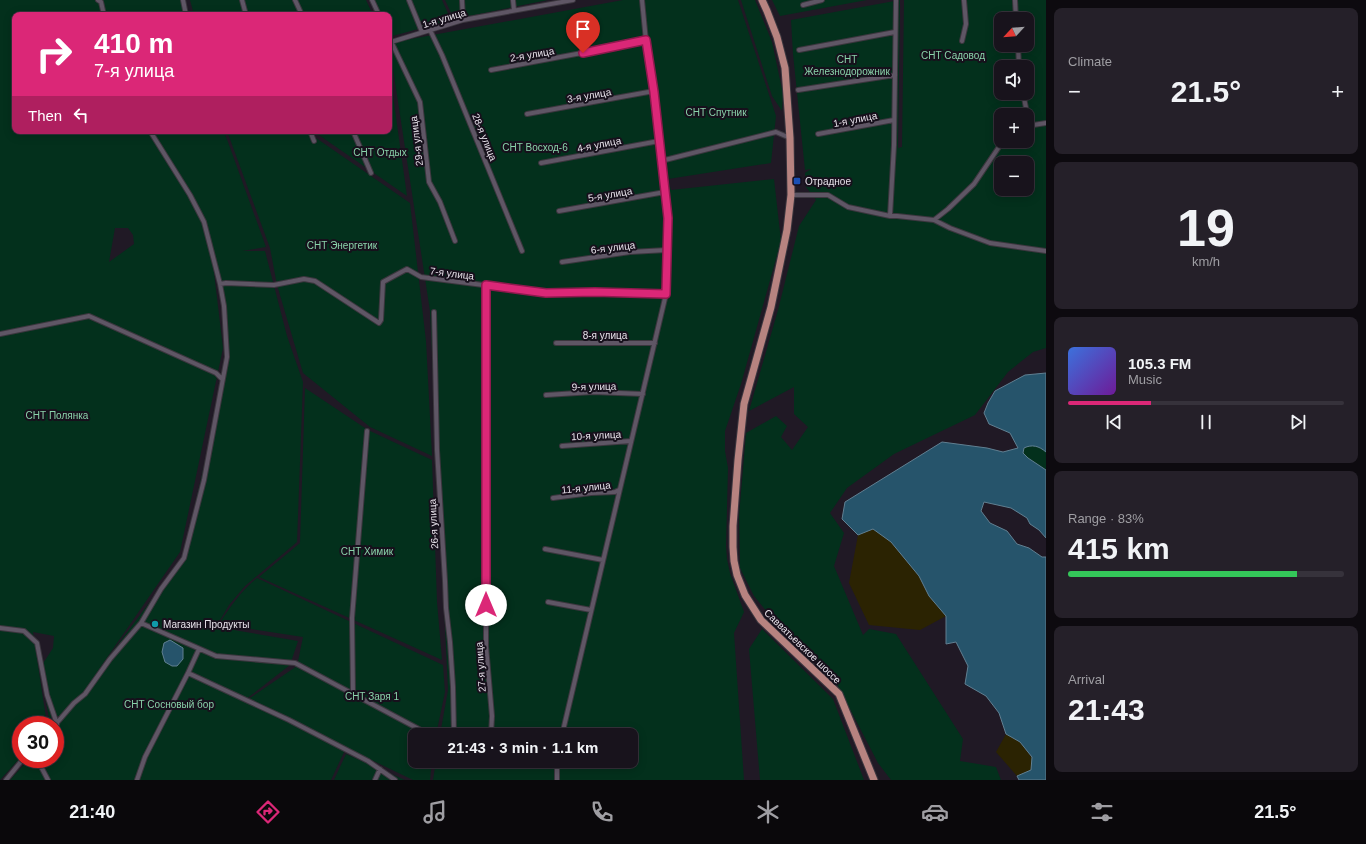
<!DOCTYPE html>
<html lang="en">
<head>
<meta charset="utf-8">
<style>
  :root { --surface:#18131c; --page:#252029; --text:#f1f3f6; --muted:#9f9ea3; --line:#36323b; --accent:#db2777 }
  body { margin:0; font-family:Arial,sans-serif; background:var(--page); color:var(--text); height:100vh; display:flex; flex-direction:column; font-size:15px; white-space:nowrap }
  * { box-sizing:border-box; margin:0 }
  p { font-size:13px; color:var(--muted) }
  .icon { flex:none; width:22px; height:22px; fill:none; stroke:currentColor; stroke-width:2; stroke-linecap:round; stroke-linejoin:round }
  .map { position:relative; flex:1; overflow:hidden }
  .drawer { display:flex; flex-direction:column; gap:8px; padding:8px; background:#0d0a0f; width:320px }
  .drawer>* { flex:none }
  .banner { position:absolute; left:12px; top:12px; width:380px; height:122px; border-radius:8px; box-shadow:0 2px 10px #0003,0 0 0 1px var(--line); background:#db2777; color:#fff; overflow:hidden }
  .needle { width:26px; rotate:244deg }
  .buttons { position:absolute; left:994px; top:12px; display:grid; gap:8px }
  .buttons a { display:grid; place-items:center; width:40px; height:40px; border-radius:8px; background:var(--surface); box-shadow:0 2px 10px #0003,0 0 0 1px var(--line); font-size:20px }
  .speed { position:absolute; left:12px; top:716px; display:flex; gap:8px; font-size:20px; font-weight:700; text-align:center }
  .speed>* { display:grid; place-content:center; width:52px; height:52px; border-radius:50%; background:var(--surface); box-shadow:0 2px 10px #0003,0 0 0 1px var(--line); line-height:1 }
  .speed .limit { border:6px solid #d22; background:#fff; color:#111 }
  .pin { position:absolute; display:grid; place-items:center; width:34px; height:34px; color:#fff; margin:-41px -17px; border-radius:50% 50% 50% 0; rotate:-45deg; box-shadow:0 0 4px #0007 }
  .pin .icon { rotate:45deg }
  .me { position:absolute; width:44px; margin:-22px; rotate:0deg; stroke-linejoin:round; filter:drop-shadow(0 0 3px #0008) }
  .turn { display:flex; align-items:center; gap:14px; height:84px; padding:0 16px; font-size:18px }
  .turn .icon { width:52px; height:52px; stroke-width:2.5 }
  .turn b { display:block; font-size:28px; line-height:34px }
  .then { display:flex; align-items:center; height:38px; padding:0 16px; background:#0003; gap:8px; font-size:15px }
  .big { font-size:30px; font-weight:700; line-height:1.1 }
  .drawer .widget { flex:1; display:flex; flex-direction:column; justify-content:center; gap:6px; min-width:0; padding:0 14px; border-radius:8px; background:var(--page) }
  .drawer .dial { align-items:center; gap:0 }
  .dial b { font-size:52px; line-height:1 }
  .song { display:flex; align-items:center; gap:12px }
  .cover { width:48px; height:48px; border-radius:6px; background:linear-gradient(135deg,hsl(220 70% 55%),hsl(280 70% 35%)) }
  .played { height:4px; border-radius:2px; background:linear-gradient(90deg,var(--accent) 30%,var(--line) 30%) }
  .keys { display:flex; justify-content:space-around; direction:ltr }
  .heat { display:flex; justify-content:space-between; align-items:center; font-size:22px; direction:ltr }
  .charge { height:6px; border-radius:3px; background:linear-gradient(90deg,#34c759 83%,var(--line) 0) }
  .trip { position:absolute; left:408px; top:728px; width:230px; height:40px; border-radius:8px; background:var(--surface); box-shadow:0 2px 10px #0003,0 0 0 1px var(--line); font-weight:700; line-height:40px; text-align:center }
  .tabs { display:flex; height:64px; justify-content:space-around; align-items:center; background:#0a080b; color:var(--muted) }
  .tabs .icon { width:28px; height:28px }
  .tabs .active { color:var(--accent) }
  .tabs b { font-size:18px; color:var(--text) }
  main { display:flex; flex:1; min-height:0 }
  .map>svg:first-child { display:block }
  .green { fill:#03301c; fill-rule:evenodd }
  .sand { fill:#2b2302 }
  .water { fill:#26546b; stroke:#607f91 }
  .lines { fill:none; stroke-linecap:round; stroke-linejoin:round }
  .minor-casing { stroke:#3b363e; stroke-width:6 }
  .primary-casing { stroke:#3b363e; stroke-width:9 }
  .minor { stroke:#5f5665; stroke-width:4 }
  .primary { stroke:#b78380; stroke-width:7 }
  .route-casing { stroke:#8e194d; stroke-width:10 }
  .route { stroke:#db2777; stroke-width:7 }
  .transit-dot { fill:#1a4fb4; stroke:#17101c; stroke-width:1.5 }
  .culture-dot { fill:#0f9aa8; stroke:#17101c; stroke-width:1.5 }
  .labels { text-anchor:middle; stroke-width:4; stroke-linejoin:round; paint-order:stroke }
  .street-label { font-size:10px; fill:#e7e2ea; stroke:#17101c }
  .park-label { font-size:10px; fill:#8ad3aa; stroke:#17101c }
  .poi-label { font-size:10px; fill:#e7e2ea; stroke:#17101c; text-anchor:start }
</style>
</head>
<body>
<main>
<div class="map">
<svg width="1046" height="780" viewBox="0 0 1046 780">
  <rect width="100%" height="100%" fill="#201925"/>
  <path class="green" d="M0,0H184L188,15H15V131H224L266,247L242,251H265L287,336L303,382L297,542L245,586L229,605L216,627L298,641L290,665L245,700L345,750L331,780H10L29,759H55V729L76,701L63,715L49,718L40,668L53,648L54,636L33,632L47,725H21V757L0,780ZM115,228H128L133,235L134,244L109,262ZM212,256H214L230,356L182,559L95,675L180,552L223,348Z
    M190,0H366L373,15H194Z
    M372,0H442L451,20L389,37V15H379Z
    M445,0H548L454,19Z
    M623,0H738L776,116L771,163L668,179L671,190L774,179L781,241L741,384L725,431V451L728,468L726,546L727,559L730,573L744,612L734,633L744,780H433L436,761H631V735H440L448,690L430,311L389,43Z
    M741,0H755L772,42L783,94L782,111L772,96Z
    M772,0H867L780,16Z
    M900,0L898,148L902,147L904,0H1046V348L1033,352L1008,372L975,415L894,454L847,488L830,513L844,533L834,566L863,635L869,629L896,634L963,739L960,761L996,767L1001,780H891L878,763L836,682L809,654L777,624L754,596L740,568L739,516L746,433L776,416L787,426L781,437L792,450L808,427L794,414V387L749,411L778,310L799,226L816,200L806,187L805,173L811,169L805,170L793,54L791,20ZM1001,19H1027V45H1001ZM1001,67H1027V93H1001ZM1001,115H1027V141H1001ZM1001,163H1027V189H1001Z
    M389,67L407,196L313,131H389Z
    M227,131H306L410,203L426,341L432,456L370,427L303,373L277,285L270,248Z
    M305,388L368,430L432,460L437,602L442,660L259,577L300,543Z
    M1029,445L1041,447L1046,452V470L1028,458L1023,454L1024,448Z
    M257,578L443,665L445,692L436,735H415V761H432L430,780H413L247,700L297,666L303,637L219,624C230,607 241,591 257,578Z
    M762,629L833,699L864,780H760L749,649Z
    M346,754L405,780H334Z"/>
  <path class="sand" d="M873,529L891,542L919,576L929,596L946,616L920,630L869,625L849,583L858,535Z
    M1006,734L1020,742L1032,758L1031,770L1017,776L996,752Z"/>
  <path class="water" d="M1046,373V452C1039,446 1032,444 1024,448L1023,453L1028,458L1046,470V538L1039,530L1030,524L1027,518L1011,508L984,502L981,511L990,523L1007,531L1017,544L1029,548L1042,557H1046V780H1019L1017,776L1031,770L1032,757L1020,742L1006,734L999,713L986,696L965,684L968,666L956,642L946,644V616L929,596L919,576L891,542L873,529L858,535L842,519L845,502L942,442L987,448L1003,452L1018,448L1010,433L989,424L984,413L988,403L995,391L1025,375Z
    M170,640L183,648V659L177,666H172L165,662L162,652L164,643Z"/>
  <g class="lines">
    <defs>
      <path id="minor" d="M98,0L101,2L104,15
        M183,0L186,15
        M242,0L246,15
        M295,0L302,15
        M372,0L379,15
        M409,0L422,32
        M462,0L463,20
        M513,0L514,10
        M1015,0L1016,19
        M803,5L822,0
        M430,30L442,55L522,251
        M389,37L420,102L429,182L440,202L455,241
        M962,41L966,24L964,0
        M391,42L463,20L573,0
        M1018,45L1019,67
        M799,50L895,32
        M491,70L646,41
        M798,90L895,75
        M1023,93L1026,108L1025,115
        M527,114L654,91
        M1027,126L1046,123
        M310,131L314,141
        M353,131L371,173
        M818,134L894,120
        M661,161L776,132L790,138
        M541,163L659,141
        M791,195H828L848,207L890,216H897L934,220L950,228L990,243L1046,251
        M559,211L665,192
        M890,216L894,145L896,0
        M934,220L948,209L974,184L1003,141
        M562,262L630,252L667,250
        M220,284L226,283L274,285L304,279L315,281L379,323L381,320L383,282L407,269L421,277L546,293L595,292L666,294
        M486,285V646L492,716L491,735
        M434,312L437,450L445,581L446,608L450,642L453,687L454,735
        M0,334L89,316L216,373L222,379
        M556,343H655
        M546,395L593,392L643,394
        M562,446L631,441
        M553,498L591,493L615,492L619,490
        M545,549L603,560
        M548,602L591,610
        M141,623L216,656L295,663L430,735
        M0,628L24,631L37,643L47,695L57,724
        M199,649L188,673L289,720L368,761L395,780
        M353,694L352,618L367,431
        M55,725L74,703L85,694L110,659L141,623L161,589L184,558L204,480L227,357L224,306L220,284L204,222L190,195L150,131
        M562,735L666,294L668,218L654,91L646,41L642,0
        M37,759L48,780
        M557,761V780
        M6,780L23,759
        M137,780L145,757L188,673
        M375,780L380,769"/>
      <path id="primary" d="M762,0L767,11L777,37L785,68L790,138L791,195L787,230L771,307L744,404L738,460L733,526V547L734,561L737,575L745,595L761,620L839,694L874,780"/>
    </defs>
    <use href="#minor" class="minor-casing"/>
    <use href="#primary" class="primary-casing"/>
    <use href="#minor" class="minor"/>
    <use href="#primary" class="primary"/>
  </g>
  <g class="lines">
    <defs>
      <path id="route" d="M486,605V285L546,293L595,292L666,294L668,218L654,92L646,40L583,53"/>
    </defs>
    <use href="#route" class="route-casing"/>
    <use href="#route" class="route"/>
  </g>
  <rect class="transit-dot" x="793" y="177" width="8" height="8" rx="2"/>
  <circle class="culture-dot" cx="155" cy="624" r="4"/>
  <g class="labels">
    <g class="street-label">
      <text transform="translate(444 18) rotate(-17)" y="4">1-я улица</text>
      <text transform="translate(532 54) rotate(-10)" y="4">2-я улица</text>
      <text transform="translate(589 95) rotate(-10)" y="4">3-я улица</text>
      <text transform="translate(855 119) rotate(-11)" y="4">1-я улица</text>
      <text transform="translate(485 137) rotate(68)" y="4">28-я улица</text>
      <text transform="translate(416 141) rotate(-97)" y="4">29-я улица</text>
      <text transform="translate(599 144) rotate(-11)" y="4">4-я улица</text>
      <text transform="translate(610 194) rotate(-10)" y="4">5-я улица</text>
      <text transform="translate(613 247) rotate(-7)" y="4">6-я улица</text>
      <text transform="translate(452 273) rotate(7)" y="4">7-я улица</text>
      <text x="605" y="339">8-я улица</text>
      <text transform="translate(594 386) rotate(-1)" y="4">9-я улица</text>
      <text transform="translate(596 435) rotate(-3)" y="4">10-я улица</text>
      <text transform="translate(586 487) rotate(-6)" y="4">11-я улица</text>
      <text transform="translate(433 524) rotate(-93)" y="4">26-я улица</text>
      <text transform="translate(803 646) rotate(44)" y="4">Савватьевское шоссе</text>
      <text transform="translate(480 667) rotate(-94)" y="4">27-я улица</text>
    </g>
    <g class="park-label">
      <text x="953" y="59">СНТ Садовод</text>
      <text x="847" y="63">СНТ<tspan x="847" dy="12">Железнодорожник</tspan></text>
      <text x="716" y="116">СНТ Спутник</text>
      <text x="535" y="151">СНТ Восход-6</text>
      <text x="380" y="156">СНТ Отдых</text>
      <text x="342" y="249">СНТ Энергетик</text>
      <text x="57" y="419">СНТ Полянка</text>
      <text x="367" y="555">СНТ Химик</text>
      <text x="372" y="700">СНТ Заря 1</text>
      <text x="169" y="708">СНТ Сосновый бор</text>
    </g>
    <g class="poi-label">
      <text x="805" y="185">Отрадное</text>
      <text x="163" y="628">Магазин Продукты</text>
    </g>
  </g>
</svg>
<div class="buttons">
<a><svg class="needle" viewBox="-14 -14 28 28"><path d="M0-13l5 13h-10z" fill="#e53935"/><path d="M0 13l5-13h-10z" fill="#9f9ea3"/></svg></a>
<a><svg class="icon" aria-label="sound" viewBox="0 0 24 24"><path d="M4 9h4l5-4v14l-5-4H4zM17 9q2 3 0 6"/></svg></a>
<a>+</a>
<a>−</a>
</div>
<div class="speed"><div class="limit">30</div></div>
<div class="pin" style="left:583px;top:53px;background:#d93025"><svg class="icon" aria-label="arrive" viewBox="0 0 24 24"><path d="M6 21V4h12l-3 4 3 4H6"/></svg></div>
<svg class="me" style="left:486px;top:605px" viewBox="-20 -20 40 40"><circle r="19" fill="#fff"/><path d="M0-13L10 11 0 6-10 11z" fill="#db2777"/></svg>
<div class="trip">21:43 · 3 min · 1.1 km</div>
<div class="banner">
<div class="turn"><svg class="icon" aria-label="right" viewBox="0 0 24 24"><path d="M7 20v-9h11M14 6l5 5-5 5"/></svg><div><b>410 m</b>7-я улица</div></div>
<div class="then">Then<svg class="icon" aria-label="left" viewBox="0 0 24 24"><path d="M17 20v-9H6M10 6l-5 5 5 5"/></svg></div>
</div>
</div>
<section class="drawer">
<div class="widget"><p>Climate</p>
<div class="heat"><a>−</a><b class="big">21.5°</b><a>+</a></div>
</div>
<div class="widget dial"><b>19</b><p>km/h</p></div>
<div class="widget">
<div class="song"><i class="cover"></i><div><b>105.3 FM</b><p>Music</p></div></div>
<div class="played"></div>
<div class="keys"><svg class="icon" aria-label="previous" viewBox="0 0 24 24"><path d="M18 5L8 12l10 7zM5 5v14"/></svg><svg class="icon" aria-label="pause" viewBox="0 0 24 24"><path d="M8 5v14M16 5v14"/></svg><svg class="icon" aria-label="next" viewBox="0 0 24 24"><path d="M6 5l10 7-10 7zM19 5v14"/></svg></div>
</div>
<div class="widget"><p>Range · 83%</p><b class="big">415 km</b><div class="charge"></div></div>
<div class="widget"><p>Arrival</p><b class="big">21:43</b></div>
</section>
</main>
<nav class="tabs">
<b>21:40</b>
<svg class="icon active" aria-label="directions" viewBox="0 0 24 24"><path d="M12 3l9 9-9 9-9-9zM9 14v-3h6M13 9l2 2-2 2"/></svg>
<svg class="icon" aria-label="music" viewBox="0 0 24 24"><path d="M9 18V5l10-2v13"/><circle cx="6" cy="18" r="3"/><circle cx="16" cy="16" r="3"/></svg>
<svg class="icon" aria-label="phone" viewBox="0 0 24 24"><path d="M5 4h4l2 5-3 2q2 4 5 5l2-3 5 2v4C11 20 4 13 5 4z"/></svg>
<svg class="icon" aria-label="climate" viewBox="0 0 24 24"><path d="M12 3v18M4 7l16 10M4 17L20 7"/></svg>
<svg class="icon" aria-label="car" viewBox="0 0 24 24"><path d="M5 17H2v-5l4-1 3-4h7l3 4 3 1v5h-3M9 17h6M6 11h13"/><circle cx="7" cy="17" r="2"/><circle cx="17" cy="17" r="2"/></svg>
<svg class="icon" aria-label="filters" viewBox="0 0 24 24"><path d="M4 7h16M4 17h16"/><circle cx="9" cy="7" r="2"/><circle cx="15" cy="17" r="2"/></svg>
<b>21.5°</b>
</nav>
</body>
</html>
